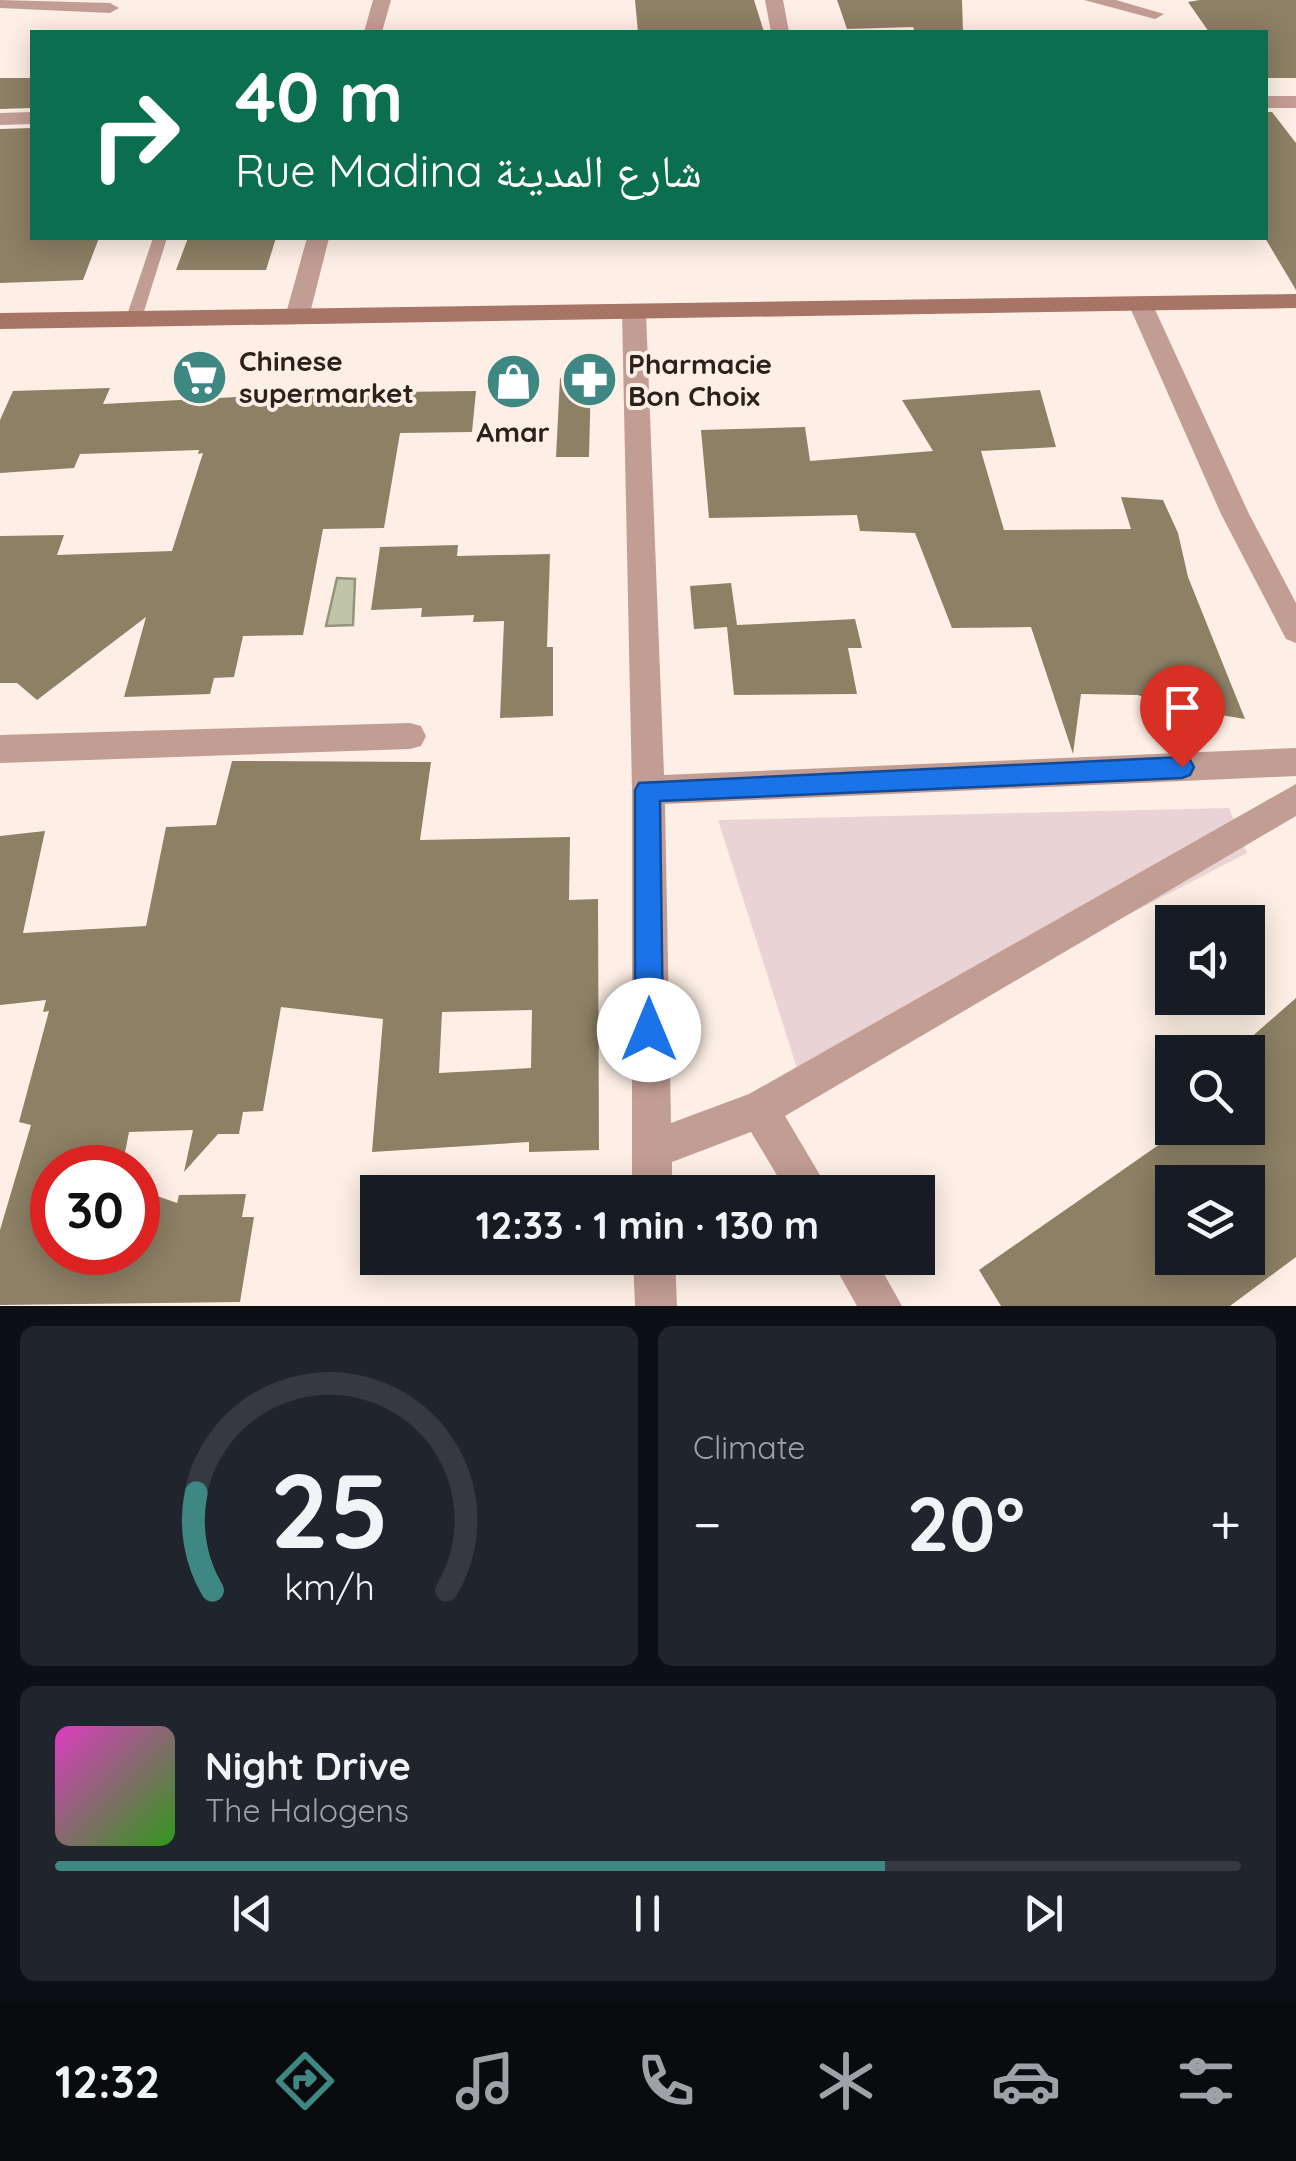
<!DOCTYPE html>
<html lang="en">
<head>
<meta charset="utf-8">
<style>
  :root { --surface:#171b24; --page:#20242c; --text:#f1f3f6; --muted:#9ea1a6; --line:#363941; --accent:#3f8782 }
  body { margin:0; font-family:Quicksand,"Noto Naskh Arabic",sans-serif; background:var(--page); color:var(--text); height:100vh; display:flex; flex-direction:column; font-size:38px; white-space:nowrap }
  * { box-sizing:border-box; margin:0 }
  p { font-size:32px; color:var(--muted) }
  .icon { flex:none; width:55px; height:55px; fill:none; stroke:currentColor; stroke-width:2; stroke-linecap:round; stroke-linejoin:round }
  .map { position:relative; height:1306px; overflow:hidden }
  .panel { display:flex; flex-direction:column; gap:20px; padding:20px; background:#0d0f14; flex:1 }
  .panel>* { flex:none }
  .banner { position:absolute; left:30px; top:30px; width:1238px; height:210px; border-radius:0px; box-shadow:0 5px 25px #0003; background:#0b6e4f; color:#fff; overflow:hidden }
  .buttons { position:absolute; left:1155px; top:905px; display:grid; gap:20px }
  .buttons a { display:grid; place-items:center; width:110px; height:110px; border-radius:0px; background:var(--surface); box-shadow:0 5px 25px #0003; font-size:50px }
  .speed { position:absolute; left:30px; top:1145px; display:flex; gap:20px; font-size:50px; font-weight:700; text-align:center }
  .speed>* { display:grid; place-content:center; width:130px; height:130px; border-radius:50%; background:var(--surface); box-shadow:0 5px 25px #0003; line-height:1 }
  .speed .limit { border:15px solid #d22; background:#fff; color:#111 }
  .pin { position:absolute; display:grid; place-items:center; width:85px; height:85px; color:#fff; margin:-102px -42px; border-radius:50% 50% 50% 0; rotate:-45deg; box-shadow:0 0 10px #0007 }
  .pin .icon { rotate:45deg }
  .me { position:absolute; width:110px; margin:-55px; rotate:0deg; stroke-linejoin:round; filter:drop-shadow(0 0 8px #0008) }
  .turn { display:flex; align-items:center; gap:35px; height:210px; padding:0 40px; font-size:45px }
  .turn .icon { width:130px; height:130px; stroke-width:2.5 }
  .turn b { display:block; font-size:70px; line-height:85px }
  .big { font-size:75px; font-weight:800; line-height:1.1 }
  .panel .card { flex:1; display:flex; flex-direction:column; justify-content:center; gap:15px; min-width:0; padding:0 35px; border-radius:15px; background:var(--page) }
  .panel .dial { align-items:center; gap:0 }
  .dial svg { height:260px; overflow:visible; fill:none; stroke:var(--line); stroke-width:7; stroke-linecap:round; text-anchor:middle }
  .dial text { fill:var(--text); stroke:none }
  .song { display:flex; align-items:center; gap:30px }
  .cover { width:120px; height:120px; border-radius:15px; background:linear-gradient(135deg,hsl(310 70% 55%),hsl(110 70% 35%)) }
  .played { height:10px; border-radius:5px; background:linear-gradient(90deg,var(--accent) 70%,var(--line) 70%) }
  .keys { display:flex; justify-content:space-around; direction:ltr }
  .heat { display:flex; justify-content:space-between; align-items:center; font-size:55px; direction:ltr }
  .panel .tiles { flex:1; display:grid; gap:20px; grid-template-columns:1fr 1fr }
  .card:last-child { grid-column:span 2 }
  .trip { position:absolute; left:360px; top:1175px; width:575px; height:100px; border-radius:0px; background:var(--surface); box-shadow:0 5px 25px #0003; font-weight:800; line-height:100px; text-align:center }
  .tab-bar { display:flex; height:160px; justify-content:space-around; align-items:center; background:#090b0e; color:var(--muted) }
  .tab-bar .icon { width:70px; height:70px }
  .tab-bar .selected { color:var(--accent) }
  .tab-bar b { font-size:45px; color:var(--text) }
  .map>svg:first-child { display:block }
  .green { fill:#ead3d5 }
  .water { fill:#c1c5a7; stroke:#94947d; stroke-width:2.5 }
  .building { fill:#8c8065; fill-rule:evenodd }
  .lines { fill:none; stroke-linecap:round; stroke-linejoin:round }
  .lane { fill:#c29d94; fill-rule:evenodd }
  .street { fill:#c29d94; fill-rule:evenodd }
  .secondary { fill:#a77466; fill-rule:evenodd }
  .route { fill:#1a73e8; stroke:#114b97; stroke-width:2.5 }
  .labels { text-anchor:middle; stroke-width:8; stroke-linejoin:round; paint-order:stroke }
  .poi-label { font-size:28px; font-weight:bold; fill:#2a221b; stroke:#fdefe5; text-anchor:start }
</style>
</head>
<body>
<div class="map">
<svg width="1296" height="1306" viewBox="0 0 1296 1306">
  <rect width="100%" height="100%" fill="#fdefe5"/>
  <path class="green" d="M1229,808L1247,853L802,1084L718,820Z"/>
  <path class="water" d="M337,578L355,579L353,625L326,626Z"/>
  <path class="building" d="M635,0H754L764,32H638Z
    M837,0H962L963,32H915L913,27L847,29Z
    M1200,0H1296V78H1265V32H1209L1188,2Z
    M0,78H32V108L0,109Z
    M1265,112H1272L1296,143V290L1265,238Z
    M32,128V238H99L83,280L0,283V129Z
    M188,238H276L266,270H176Z
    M591,377L589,457H556L560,378Z
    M110,388L103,404L315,393L476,391L472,432L400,433L384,528L323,529L303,635L243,636L234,677L214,678L210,694L124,697L146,617L37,700L17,683H0V536L64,535L57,555L172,551L203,453L198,454L199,450L80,454L74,468L0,473V420L13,391Z
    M1040,390L1056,447L981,451L1004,530L1131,529L1121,497L1163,500L1178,533L1188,577L1245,719L1166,706L1138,695L1081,694L1073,754L1031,627L952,628L915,533L860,531L857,515L709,518L701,430L805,427L810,461L933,451L902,400Z
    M458,545L457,556L550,554L547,647H553V716L500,718L504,621L473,622L474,615L421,617L422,608L371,610L380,547Z
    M731,583L737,625L855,619L862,648H848L857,694L734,695L727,627L694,629L690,586Z
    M232,761L431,762L420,840L570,837L569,900L598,899L599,1150L529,1152V1142L372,1152L383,1019L281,1007L263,1111L243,1112L239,1134H218L184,1172L193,1130L129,1132L122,1168H52V1252H138V1196H157L177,1203L179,1195L246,1194L242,1217H254L240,1302L0,1305V1230L31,1125L19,1122L49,1011L43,1012L46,1000L0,1005V836L45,831L23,933L146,926L166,827L216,825ZM532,1010L531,1068L439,1073L442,1012Z
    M1296,998V1257L1230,1306H1001L979,1270L1183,1128H1248V1040ZM1172,1182H1248V1258H1172Z"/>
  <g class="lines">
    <path class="lane" d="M153,238H167L141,321L133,326L125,321Z"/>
    <path class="street" d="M0,0L110,3L119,8L110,13L0,8Z
      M373,0H391L382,32H364Z
      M765,0H783L789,32H771Z
      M1084,0H1116L1164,14L1155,19Z
      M1265,96H1296V108H1265Z
      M32,112V124L0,125V113Z
      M307,238H329L309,317L297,324L285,317Z
      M1140,296L1152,303L1249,514L1296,603V643L1286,639L1221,514L1128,303Z
      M634,305L646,312L664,775L1296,748V776L665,804L671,1123L749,1094L1296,784V816L785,1116L830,1192H787L751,1132L672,1162V1192H632V790L622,312Z
      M410,723L421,726L426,736L421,746L410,749L0,763V735Z
      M633,1258H675L677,1306H635Z
      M830,1258H875L902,1306H857Z"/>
    <path class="secondary" d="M1296,294V308L0,329V313Z"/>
  </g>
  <path class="route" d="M1182,757L1190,760L1194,767L1190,775L1182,778L660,801L663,1030L659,1040L649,1044L639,1040L635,1030V790L639,783Z"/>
  <defs>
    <symbol id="supermarket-disc" viewBox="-11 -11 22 22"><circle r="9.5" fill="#3f8782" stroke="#fdefe5"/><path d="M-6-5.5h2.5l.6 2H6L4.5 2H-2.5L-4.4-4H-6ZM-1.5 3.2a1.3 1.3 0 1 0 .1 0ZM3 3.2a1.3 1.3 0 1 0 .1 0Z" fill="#fff"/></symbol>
    <symbol id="pharmacy-disc" viewBox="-11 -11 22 22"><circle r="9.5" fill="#3f8782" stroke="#fdefe5"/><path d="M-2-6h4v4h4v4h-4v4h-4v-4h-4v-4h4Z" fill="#fff"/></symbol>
    <symbol id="shop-disc" viewBox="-11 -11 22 22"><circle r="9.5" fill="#3f8782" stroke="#fdefe5"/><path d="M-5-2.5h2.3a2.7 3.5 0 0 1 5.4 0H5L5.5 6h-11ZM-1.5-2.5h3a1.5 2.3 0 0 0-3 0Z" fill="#fff"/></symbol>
  </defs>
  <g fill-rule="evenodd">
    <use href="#supermarket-disc" x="168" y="346" width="63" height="63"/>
    <use href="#pharmacy-disc" x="558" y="348" width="63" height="63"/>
    <use href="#shop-disc" x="482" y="350" width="63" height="63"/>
  </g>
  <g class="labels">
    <g class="poi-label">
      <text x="239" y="371">Chinese<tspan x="239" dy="32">supermarket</tspan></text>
      <text x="628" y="374">Pharmacie<tspan x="628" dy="32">Bon Choix</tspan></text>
      <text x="513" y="442" text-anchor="middle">Amar</text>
    </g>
  </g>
</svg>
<div class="buttons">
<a><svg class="icon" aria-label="sound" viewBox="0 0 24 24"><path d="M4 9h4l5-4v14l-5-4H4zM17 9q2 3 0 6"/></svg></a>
<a><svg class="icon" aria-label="search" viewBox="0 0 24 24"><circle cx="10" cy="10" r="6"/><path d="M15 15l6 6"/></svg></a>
<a><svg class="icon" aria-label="layers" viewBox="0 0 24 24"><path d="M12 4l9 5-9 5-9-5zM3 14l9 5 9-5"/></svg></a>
</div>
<div class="speed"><div class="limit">30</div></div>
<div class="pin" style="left:1182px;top:767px;background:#d93025"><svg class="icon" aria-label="arrive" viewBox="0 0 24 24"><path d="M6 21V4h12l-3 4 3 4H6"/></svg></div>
<svg class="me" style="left:649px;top:1030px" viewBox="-20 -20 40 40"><circle r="19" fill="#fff"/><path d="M0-13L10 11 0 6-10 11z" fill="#1a73e8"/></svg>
<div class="trip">12:33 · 1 min · 130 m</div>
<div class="banner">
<div class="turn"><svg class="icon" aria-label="right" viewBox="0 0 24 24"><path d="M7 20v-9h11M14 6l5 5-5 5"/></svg><div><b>40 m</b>Rue Madina شارع المدينة</div></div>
</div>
</div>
<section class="panel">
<div class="tiles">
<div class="card dial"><svg viewBox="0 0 100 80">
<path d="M14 69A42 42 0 1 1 86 69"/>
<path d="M14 69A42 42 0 0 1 9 39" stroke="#3f8782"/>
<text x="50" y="56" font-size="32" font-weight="700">25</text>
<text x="50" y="72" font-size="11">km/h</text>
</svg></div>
<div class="card"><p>Climate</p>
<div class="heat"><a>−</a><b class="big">20°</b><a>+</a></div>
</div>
<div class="card">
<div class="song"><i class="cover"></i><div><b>Night Drive</b><p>The Halogens</p></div></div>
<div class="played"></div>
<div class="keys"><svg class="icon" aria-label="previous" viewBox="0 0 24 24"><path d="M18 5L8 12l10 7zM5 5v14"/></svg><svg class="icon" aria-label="pause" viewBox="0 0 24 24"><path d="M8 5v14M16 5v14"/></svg><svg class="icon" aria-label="next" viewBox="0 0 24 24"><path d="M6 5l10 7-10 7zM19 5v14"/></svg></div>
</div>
</div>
</section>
<nav class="tab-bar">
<b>12:32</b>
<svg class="icon selected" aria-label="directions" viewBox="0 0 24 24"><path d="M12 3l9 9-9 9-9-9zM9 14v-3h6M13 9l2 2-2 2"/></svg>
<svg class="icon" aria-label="music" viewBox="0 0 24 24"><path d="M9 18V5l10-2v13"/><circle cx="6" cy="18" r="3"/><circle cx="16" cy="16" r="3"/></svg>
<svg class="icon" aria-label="phone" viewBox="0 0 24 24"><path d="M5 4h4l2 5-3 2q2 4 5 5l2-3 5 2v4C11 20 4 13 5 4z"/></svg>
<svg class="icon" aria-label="climate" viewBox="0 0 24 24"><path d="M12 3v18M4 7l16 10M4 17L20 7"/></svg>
<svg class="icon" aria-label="car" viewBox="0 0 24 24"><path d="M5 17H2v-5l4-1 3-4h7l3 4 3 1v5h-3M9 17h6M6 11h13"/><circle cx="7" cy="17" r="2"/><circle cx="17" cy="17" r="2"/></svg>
<svg class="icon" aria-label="filters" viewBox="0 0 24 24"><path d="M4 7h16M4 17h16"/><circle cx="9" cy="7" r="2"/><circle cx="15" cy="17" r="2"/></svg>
</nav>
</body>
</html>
